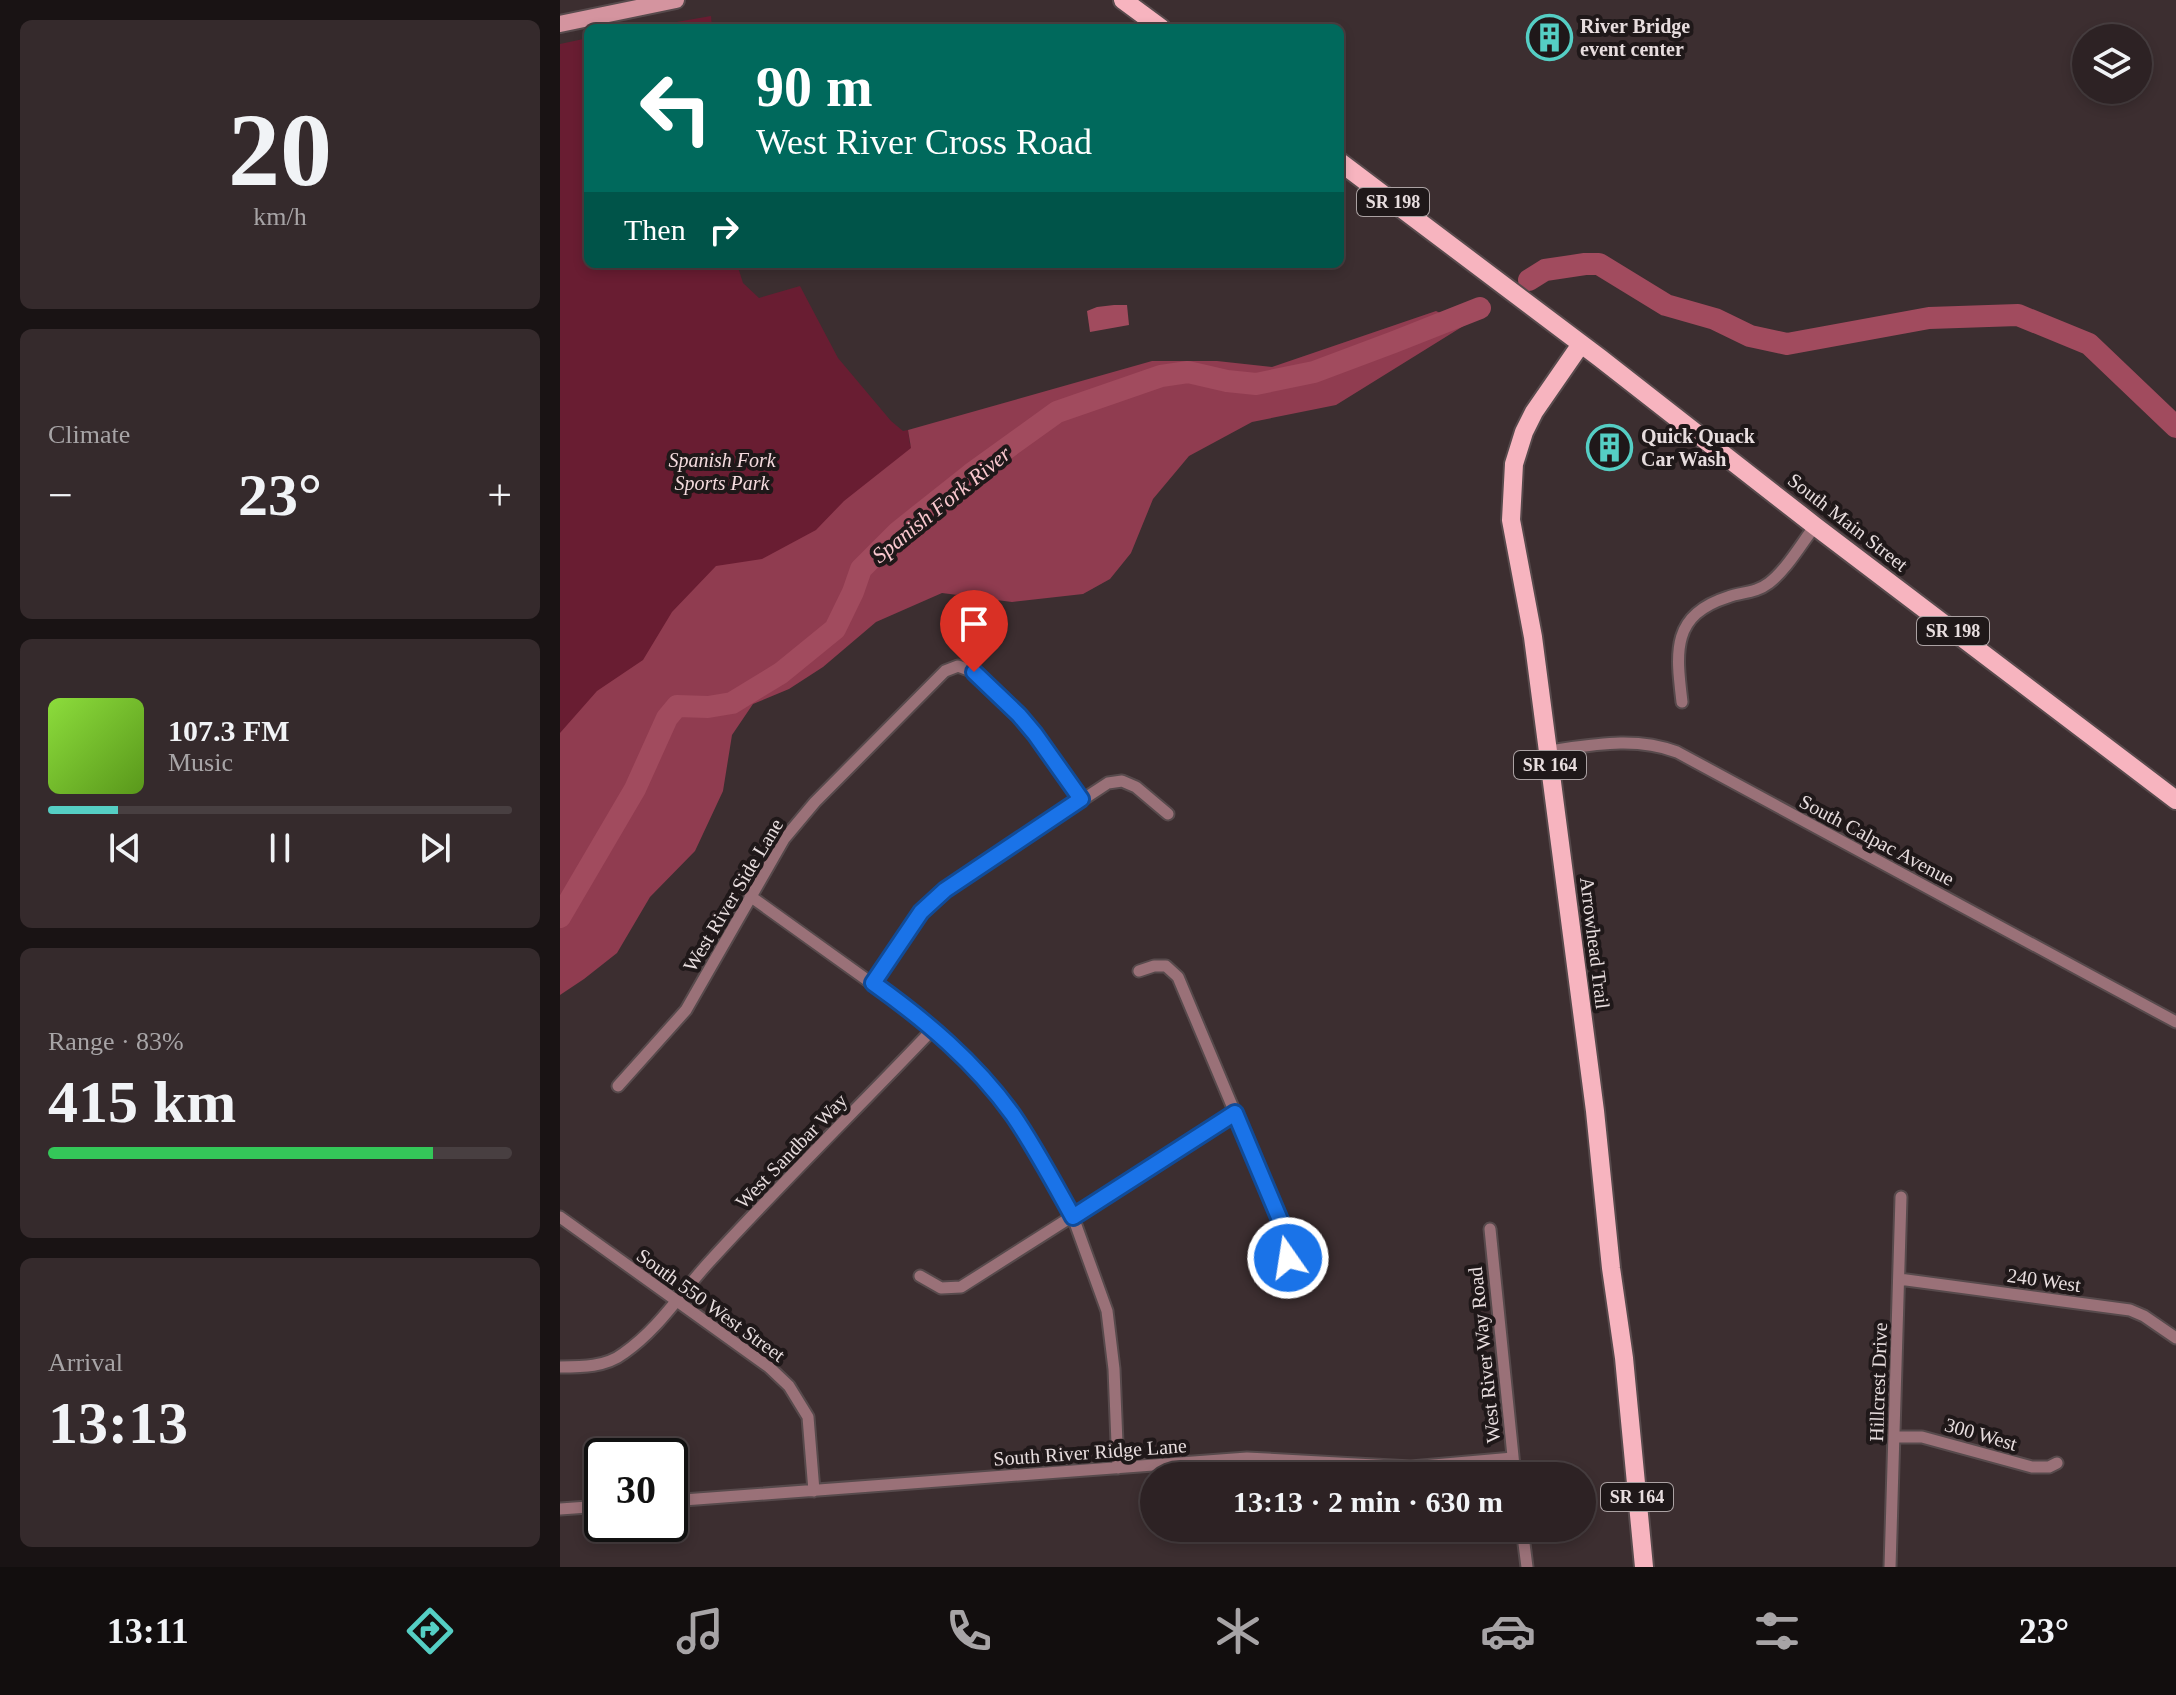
<!DOCTYPE html>
<html lang="en">
<head>
<meta charset="utf-8">
<style>
  :root { --surface:#2d2224; --page:#352a2c; --text:#f1f3f6; --muted:#a7a4a6; --line:#483f41; --accent:#55cec4 }
  body { margin:0; font-family:Georgia,serif; background:var(--page); color:var(--text); height:100vh; display:flex; flex-direction:column; font-size:30px; white-space:nowrap }
  * { box-sizing:border-box; margin:0 }
  p { font-size:26px; color:var(--muted) }
  .icon { flex:none; width:44px; height:44px; fill:none; stroke:currentColor; stroke-width:2; stroke-linecap:round; stroke-linejoin:round }
  .map { position:relative; flex:1; overflow:hidden }
  .details { display:flex; flex-direction:column; gap:20px; padding:20px; background:#191314; width:560px }
  .details>* { flex:none }
  .top-card { position:absolute; left:24px; top:24px; width:760px; height:244px; border-radius:12px; box-shadow:0 4px 12px #0003,0 0 0 2px var(--line); background:#00695c; color:#fff; overflow:hidden }
  .tools { position:absolute; left:1512px; top:24px; display:grid; gap:16px }
  .tools a { display:grid; place-items:center; width:80px; height:80px; border-radius:50%; background:var(--surface); box-shadow:0 4px 12px #0003,0 0 0 2px var(--line); font-size:40px }
  .speed { position:absolute; left:24px; top:1438px; display:flex; gap:16px; font-size:40px; font-weight:700; text-align:center }
  .speed>* { display:grid; place-content:center; width:104px; height:104px; border-radius:50%; background:var(--surface); box-shadow:0 4px 12px #0003,0 0 0 2px var(--line); line-height:1 }
  .speed .limit { border:4px solid #111; border-radius:12px; background:#fff; color:#111 }
  .pin { position:absolute; display:grid; place-items:center; width:68px; height:68px; color:#fff; margin:-82px -34px; border-radius:50% 50% 50% 0; rotate:-45deg; box-shadow:0 0 8px #0007 }
  .pin .icon { rotate:45deg }
  .me { position:absolute; width:88px; margin:-44px; rotate:347deg; stroke-linejoin:round; filter:drop-shadow(0 0 6px #0008) }
  .turn { display:flex; align-items:center; gap:28px; height:168px; padding:0 40px; font-size:36px }
  .turn .icon { width:104px; height:104px; stroke-width:2.5 }
  .turn b { display:block; font-size:56px; line-height:68px }
  .then { display:flex; align-items:center; height:76px; padding:0 40px; background:#0003; gap:16px; font-size:30px }
  .big { font-size:60px; font-weight:700; line-height:1.1 }
  .details .tile { flex:1; display:flex; flex-direction:column; justify-content:center; gap:12px; min-width:0; padding:0 28px; border-radius:12px; background:var(--page) }
  .details .dial { align-items:center; gap:0 }
  .dial b { font-size:104px; line-height:1 }
  .song { display:flex; align-items:center; gap:24px }
  .cover { width:96px; height:96px; border-radius:12px; background:linear-gradient(135deg,hsl(90 70% 55%),hsl(90 70% 35%)) }
  .played { height:8px; border-radius:4px; background:linear-gradient(90deg,var(--accent) 15%,var(--line) 15%) }
  .keys { display:flex; justify-content:space-around; direction:ltr }
  .heat { display:flex; justify-content:space-between; align-items:center; font-size:44px; direction:ltr }
  .charge { height:12px; border-radius:6px; background:linear-gradient(90deg,#34c759 83%,var(--line) 0) }
  .trip { position:absolute; left:580px; top:1462px; width:456px; height:80px; border-radius:40px; background:var(--surface); box-shadow:0 4px 12px #0003,0 0 0 2px var(--line); font-weight:700; line-height:80px; text-align:center }
  .tab-bar { display:flex; height:128px; justify-content:space-around; align-items:center; background:#120e0e; color:var(--muted) }
  .tab-bar .icon { width:56px; height:56px }
  .tab-bar .selected { color:var(--accent) }
  .tab-bar b { font-size:36px; color:var(--text) }
  main { display:flex; flex:1; min-height:0 }
  .map>svg:first-child { display:block }
  .green { fill:#691d32 }
  .forest { fill:#903c50 }
  .water { fill:#a14b5e }
  .lines { fill:none; stroke-linecap:round; stroke-linejoin:round }
  .river { stroke:#a14b5e; stroke-width:22 }
  .street-casing { stroke:#574a4c; stroke-width:15 }
  .secondary-casing { stroke:#574a4c; stroke-width:20 }
  .primary-casing { stroke:#574a4c; stroke-width:22 }
  .street { stroke:#9a7178; stroke-width:11 }
  .secondary { stroke:#d4949f; stroke-width:16 }
  .primary { stroke:#f7b4bf; stroke-width:18 }
  .route-casing { stroke:#114b97; stroke-width:20 }
  .route { stroke:#1a73e8; stroke-width:14 }
  .labels { text-anchor:middle; stroke-width:8; stroke-linejoin:round; paint-order:stroke }
  .shield { fill:#1f1819; stroke:#aba2a3; stroke-width:2 }
  .shield-label { font-size:18px; font-weight:bold; fill:#e7ddde }
  .poi-label { font-size:20px; font-weight:bold; fill:#e7ddde; stroke:#1f1819; text-anchor:start }
  .park-label { font-size:20px; font-style:italic; fill:#f4dbde; stroke:#1f1819 }
  .street-label { font-size:20px; fill:#e7ddde; stroke:#1f1819 }
  .water-label { font-size:22px; font-style:italic; fill:#fac8cf; stroke:#1f1819 }
</style>
</head>
<body>
<main>
<section class="details">
<div class="tile dial"><b>20</b><p>km/h</p></div>
<div class="tile"><p>Climate</p>
<div class="heat"><a>−</a><b class="big">23°</b><a>+</a></div>
</div>
<div class="tile">
<div class="song"><i class="cover"></i><div><b>107.3 FM</b><p>Music</p></div></div>
<div class="played"></div>
<div class="keys"><svg class="icon" aria-label="previous" viewBox="0 0 24 24"><path d="M18 5L8 12l10 7zM5 5v14"/></svg><svg class="icon" aria-label="pause" viewBox="0 0 24 24"><path d="M8 5v14M16 5v14"/></svg><svg class="icon" aria-label="next" viewBox="0 0 24 24"><path d="M6 5l10 7-10 7zM19 5v14"/></svg></div>
</div>
<div class="tile"><p>Range · 83%</p><b class="big">415 km</b><div class="charge"></div></div>
<div class="tile"><p>Arrival</p><b class="big">13:13</b></div>
</section>
<div class="map">
<svg width="1616" height="1567" viewBox="0 0 1616 1567">
  <rect width="100%" height="100%" fill="#3c2e30"/>
  <path class="green" d="M151,16L152,28H82Z
    M28,38V264H177L183,283L199,298L240,286L278,358L331,421L343,431L348,430L350,444L386,486L0,894V44Z"/>
  <path class="forest" d="M876,311L905,325L776,405L692,422L629,456L593,499L571,553L550,579L523,594L452,602L382,593L316,622L263,667L229,689L193,704L172,735L163,791L135,851L90,897L57,953L24,979L0,995V733L37,691L83,660L112,612L156,566L202,559L256,530L284,501L351,448L348,430L592,361H657L712,367Z"/>
  <path class="water" d="M554,305H567L569,325L530,332L527,311L537,307Z"/>
  <g class="lines">
    <path class="river" d="M969,280L985,270L1025,264H1039L1106,305L1155,319L1190,336L1227,344L1369,318L1458,315L1529,344L1616,427
      M0,917L75,789L107,718L117,706L148,707L172,703L221,673L275,629L293,592L301,569L338,532L411,474L497,412L601,376L628,372L667,381L696,384L754,372L834,342L920,308"/>
    <defs>
      <path id="street" d="M1122,702C1116,652 1111,615 1168,597C1182,592 1196,593 1209,583C1227,569 1241,544 1255,526
        M988,751C1032,745 1075,736 1117,752L1616,1022
        M190,896L374,1028L409,1063L452,1114L513,1217L547,1311L554,1369L558,1468
        M579,971L594,966H606L618,977L728,1239C729,1260 725,1269 709,1283
        M313,983L361,912L385,890L548,783L562,781L576,787L608,814
        M58,1086L126,1010L224,839L255,802L385,671L398,666L414,672L459,715L475,734L521,799
        M0,1217L209,1367L229,1386L248,1417L254,1491
        M930,1229L955,1476
        M360,1276L381,1288L401,1287L675,1113
        M1339,1279L1570,1310L1584,1316L1616,1338
        M0,1367C22,1367 46,1367 64,1353C99,1329 122,1291 151,1260C223,1181 300,1106 374,1028
        M1335,1437H1362L1472,1467H1489L1497,1463
        M110,1501L687,1458L851,1467L953,1458
        M0,1509L42,1506
        M962,1528L967,1567
        M1330,1567L1341,1197"/>
      <path id="secondary" d="M0,24L116,0"/>
      <path id="primary" d="M563,0L601,28
        M780,162L1040,358L1255,526L1616,800
        M1021,344L974,412L964,432L954,464L951,520L973,637L1035,1111L1051,1268L1064,1358L1084,1567"/>
    </defs>
    <use href="#street" class="street-casing"/>
    <use href="#secondary" class="secondary-casing"/>
    <use href="#primary" class="primary-casing"/>
    <use href="#street" class="street"/>
    <use href="#secondary" class="secondary"/>
    <use href="#primary" class="primary"/>
  </g>
  <g class="lines">
    <defs>
      <path id="route" d="M414,672L459,715L475,734L521,799L385,890L361,912L313,983C365,1020 415,1062 453,1115C475,1147 494,1183 513,1217L675,1113L728,1239V1258"/>
    </defs>
    <use href="#route" class="route-casing"/>
    <use href="#route" class="route"/>
  </g>
  <defs>
    <symbol id="building-ring" viewBox="-11 -11 22 22"><circle r="9.5" fill="#1f1819" stroke="#55cec4" stroke-width="1.5"/><path d="M-4-6H4V6H1V3H-1V6H-4ZM-2.5-4.3h1.7v1.8h-1.7ZM.8-4.3h1.7v1.8H.8ZM-2.5-1h1.7V.8h-1.7ZM.8-1h1.7V.8H.8Z" fill="#55cec4"/></symbol>
  </defs>
  <g fill-rule="evenodd">
    <use href="#building-ring" x="964" y="12" width="51" height="51"/>
    <use href="#building-ring" x="1024" y="422" width="51" height="51"/>
  </g>
  <g class="labels">
    <g class="shield">
      <rect x="797" y="188" width="72" height="28" rx="6"/>
      <rect x="1357" y="617" width="72" height="28" rx="6"/>
      <rect x="954" y="751" width="72" height="28" rx="6"/>
      <rect x="1041" y="1483" width="72" height="28" rx="6"/>
    </g>
    <g class="shield-label">
      <text x="833" y="208">SR 198</text>
      <text x="1393" y="637">SR 198</text>
      <text x="990" y="771">SR 164</text>
      <text x="1077" y="1503">SR 164</text>
    </g>
    <g class="poi-label">
      <text x="1020" y="33">River Bridge<tspan x="1020" dy="23">event center</tspan></text>
      <text x="1081" y="443">Quick Quack<tspan x="1081" dy="23">Car Wash</tspan></text>
    </g>
    <g class="park-label">
      <text x="162" y="467">Spanish Fork<tspan x="162" dy="23">Sports Park</tspan></text>
    </g>
    <g class="street-label">
      <text transform="translate(1288 522) rotate(38)" y="7">South Main Street</text>
      <text transform="translate(1317 840) rotate(28)" y="7">South Calpac Avenue</text>
      <text transform="translate(173 895) rotate(-59)" y="7">West River Side Lane</text>
      <text transform="translate(1035 943) rotate(83)" y="7">Arrowhead Trail</text>
      <text transform="translate(231 1151) rotate(-46)" y="7">West Sandbar Way</text>
      <text transform="translate(1484 1280) rotate(8)" y="7">240 West</text>
      <text transform="translate(151 1305) rotate(36)" y="7">South 550 West Street</text>
      <text transform="translate(924 1355) rotate(-96)" y="7">West River Way Road</text>
      <text transform="translate(1318 1382) rotate(-88)" y="7">Hillcrest Drive</text>
      <text transform="translate(1421 1434) rotate(16)" y="7">300 West</text>
      <text transform="translate(530 1452) rotate(-4)" y="7">South River Ridge Lane</text>
    </g>
    <g class="water-label">
      <text transform="translate(381 504) rotate(-39)" y="8">Spanish Fork River</text>
    </g>
  </g>
</svg>
<div class="tools">
<a><svg class="icon" aria-label="layers" viewBox="0 0 24 24"><path d="M12 4l9 5-9 5-9-5zM3 14l9 5 9-5"/></svg></a>
</div>
<div class="speed"><div class="limit">30</div></div>
<div class="pin" style="left:414px;top:672px;background:#d93025"><svg class="icon" aria-label="arrive" viewBox="0 0 24 24"><path d="M6 21V4h12l-3 4 3 4H6"/></svg></div>
<svg class="me" style="left:728px;top:1258px" viewBox="-20 -20 40 40"><circle r="17" fill="#1a73e8" stroke="#fff" stroke-width="3"/><path d="M0-11L8 9 0 5-8 9z" fill="#fff"/></svg>
<div class="trip">13:13 · 2 min · 630 m</div>
<div class="top-card">
<div class="turn"><svg class="icon" aria-label="left" viewBox="0 0 24 24"><path d="M17 20v-9H6M10 6l-5 5 5 5"/></svg><div><b>90 m</b>West River Cross Road</div></div>
<div class="then">Then<svg class="icon" aria-label="right" viewBox="0 0 24 24"><path d="M7 20v-9h11M14 6l5 5-5 5"/></svg></div>
</div>
</div>
</main>
<nav class="tab-bar">
<b>13:11</b>
<svg class="icon selected" aria-label="directions" viewBox="0 0 24 24"><path d="M12 3l9 9-9 9-9-9zM9 14v-3h6M13 9l2 2-2 2"/></svg>
<svg class="icon" aria-label="music" viewBox="0 0 24 24"><path d="M9 18V5l10-2v13"/><circle cx="6" cy="18" r="3"/><circle cx="16" cy="16" r="3"/></svg>
<svg class="icon" aria-label="phone" viewBox="0 0 24 24"><path d="M5 4h4l2 5-3 2q2 4 5 5l2-3 5 2v4C11 20 4 13 5 4z"/></svg>
<svg class="icon" aria-label="climate" viewBox="0 0 24 24"><path d="M12 3v18M4 7l16 10M4 17L20 7"/></svg>
<svg class="icon" aria-label="car" viewBox="0 0 24 24"><path d="M5 17H2v-5l4-1 3-4h7l3 4 3 1v5h-3M9 17h6M6 11h13"/><circle cx="7" cy="17" r="2"/><circle cx="17" cy="17" r="2"/></svg>
<svg class="icon" aria-label="filters" viewBox="0 0 24 24"><path d="M4 7h16M4 17h16"/><circle cx="9" cy="7" r="2"/><circle cx="15" cy="17" r="2"/></svg>
<b>23°</b>
</nav>
</body>
</html>
